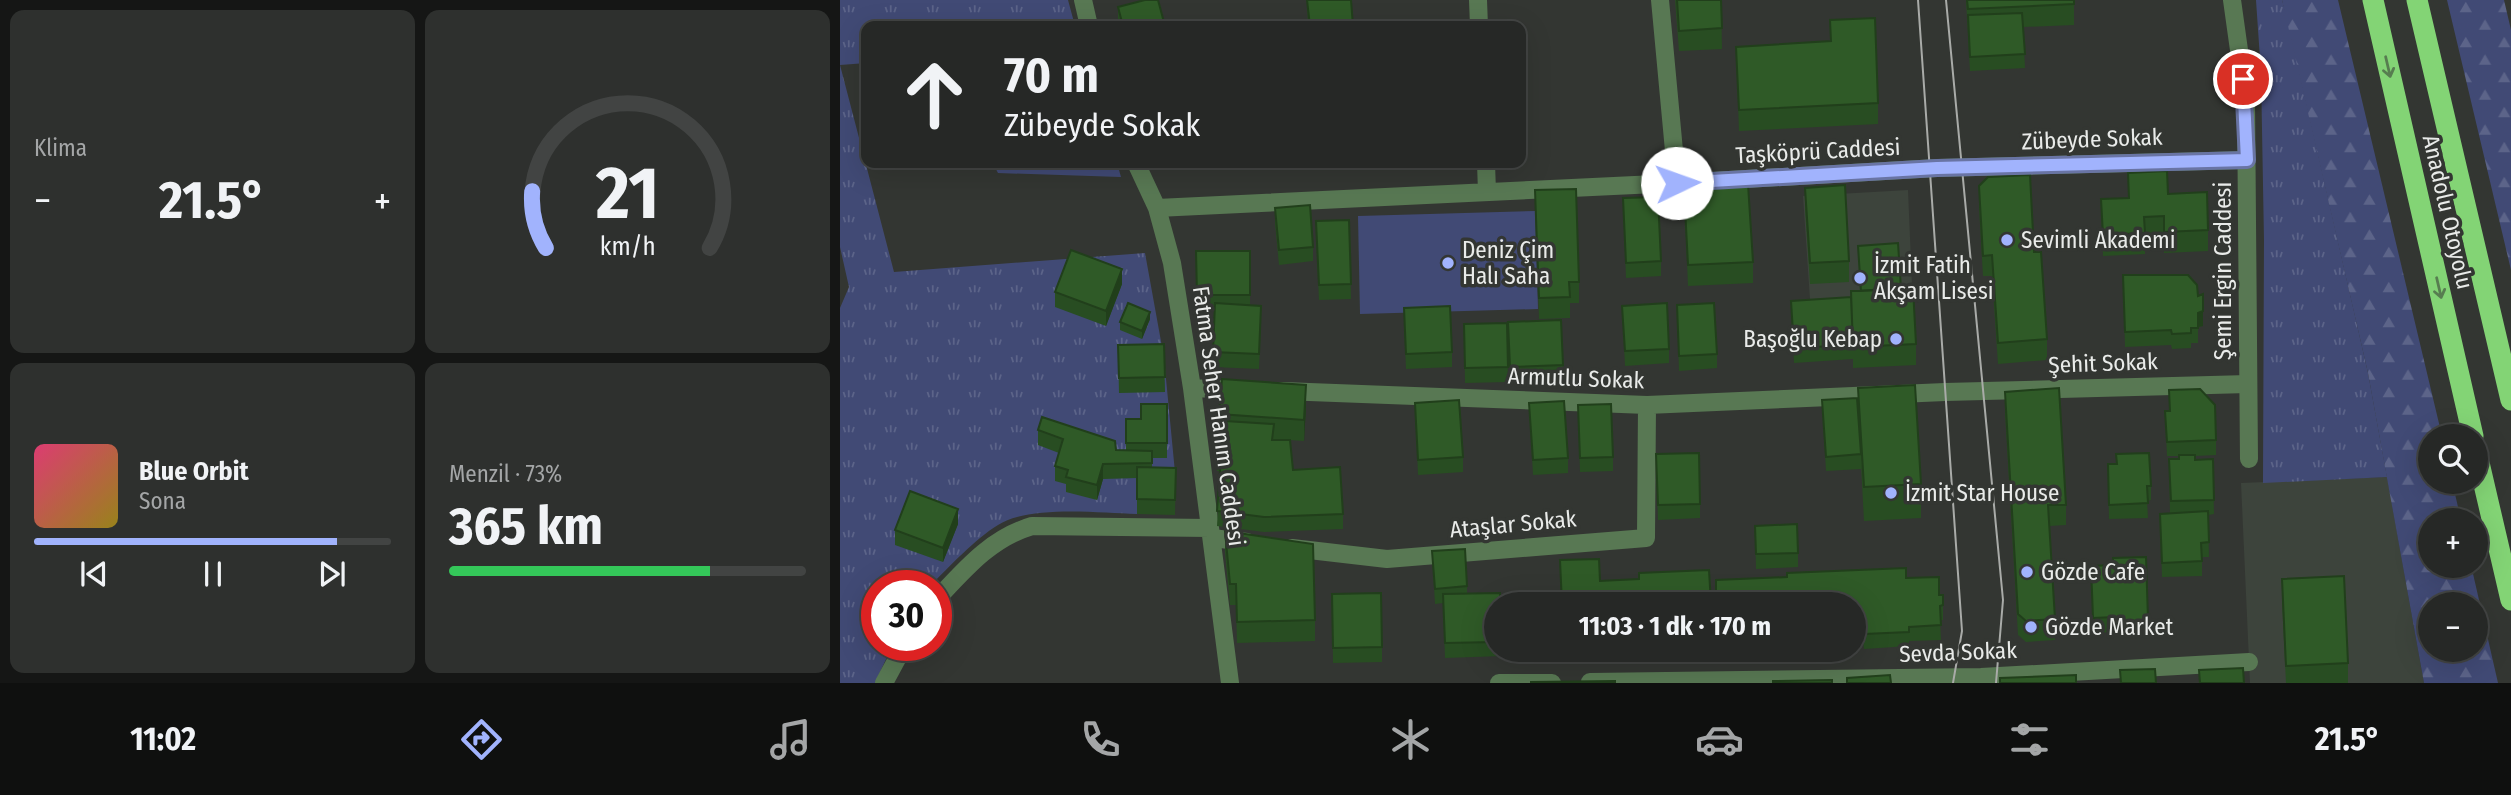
<!DOCTYPE html>
<html lang="tr">
<head>
<meta charset="utf-8">
<style>
  :root { --surface:#262826; --page:#2e302e; --text:#f1f3f6; --muted:#a4a6a7; --line:#424443; --accent:#a1b3fd }
  body { margin:0; font-family:"Fira Sans Condensed",sans-serif; background:var(--page); color:var(--text); height:100vh; display:flex; flex-direction:column; font-size:26px; white-space:nowrap }
  * { box-sizing:border-box; margin:0 }
  p { font-size:23px; color:var(--muted) }
  .icon { flex:none; width:38px; height:38px; fill:none; stroke:currentColor; stroke-width:2; stroke-linecap:round; stroke-linejoin:round }
  .map { position:relative; flex:1; overflow:hidden }
  .drawer { display:flex; flex-direction:column; gap:10px; padding:10px; background:#151615; width:840px }
  .drawer>* { flex:none }
  .hud { position:absolute; left:21px; top:21px; width:665px; height:147px; border-radius:14px; box-shadow:0 7px 28px #0002,0 0 0 2px var(--line); background:#262826; color:var(--text); overflow:hidden }
  .buttons { position:absolute; left:1578px; top:424px; display:grid; gap:14px }
  .buttons a { display:grid; place-items:center; width:70px; height:70px; border-radius:50%; background:var(--surface); box-shadow:0 7px 28px #0002,0 0 0 2px var(--line); font-size:35px }
  .speed { position:absolute; left:21px; top:570px; display:flex; gap:14px; font-size:35px; font-weight:700; text-align:center }
  .speed>* { display:grid; place-content:center; width:91px; height:91px; border-radius:50%; background:var(--surface); box-shadow:0 7px 28px #0002,0 0 0 2px var(--line); line-height:1 }
  .speed .limit { border:10px solid #d22; background:#fff; color:#111 }
  .pin { position:absolute; display:grid; place-items:center; width:60px; height:60px; color:#fff; margin:-30px; border:4px solid #fff; border-radius:50%; box-shadow:0 2px 7px #0007 }
  .me { position:absolute; width:77px; margin:-38px; rotate:87deg; stroke-linejoin:round; filter:drop-shadow(0 0 5px #0008) }
  .turn { display:flex; align-items:center; gap:24px; height:147px; padding:0 28px; font-size:32px }
  .turn .icon { width:91px; height:91px; stroke-width:2.5 }
  .turn b { display:block; font-size:49px; line-height:60px }
  .big { font-size:52px; font-weight:700; line-height:1.1 }
  .drawer .widget { flex:1; display:flex; flex-direction:column; justify-content:center; gap:10px; min-width:0; padding:0 24px; border-radius:14px; background:var(--page) }
  .drawer .dial { align-items:center; gap:0 }
  .dial svg { height:182px; overflow:visible; fill:none; stroke:var(--line); stroke-width:7; stroke-linecap:round; text-anchor:middle }
  .dial text { fill:var(--text); stroke:none }
  .song { display:flex; align-items:center; gap:21px }
  .cover { width:84px; height:84px; border-radius:10px; background:linear-gradient(135deg,hsl(340 70% 55%),hsl(50 70% 35%)) }
  .played { height:7px; border-radius:4px; background:linear-gradient(90deg,var(--accent) 85%,var(--line) 85%) }
  .keys { display:flex; justify-content:space-around; direction:ltr }
  .heat { display:flex; justify-content:space-between; align-items:center; font-size:38px; direction:ltr }
  .charge { height:10px; border-radius:5px; background:linear-gradient(90deg,#34c759 73%,var(--line) 0) }
  .drawer .tiles { flex:1; display:grid; gap:10px; grid-template-columns:repeat(2,1fr) }
  .trip { position:absolute; left:644px; top:592px; width:382px; height:70px; border-radius:35px; background:var(--surface); box-shadow:0 7px 28px #0002,0 0 0 2px var(--line); font-weight:700; line-height:70px; text-align:center }
  .tabs { display:flex; height:112px; justify-content:space-around; align-items:center; background:#0f100f; color:var(--muted) }
  .tabs .icon { width:49px; height:49px }
  .tabs .active { color:var(--accent) }
  .tabs b { font-size:32px; color:var(--text) }
  main { display:flex; flex:1; min-height:0 }
  .map>svg:first-child { display:block }
  .built { fill:#3d443c }
  .grass { fill:url(#grass-tufts) }
  .forest { fill:url(#forest-firs); fill-rule:evenodd }
  .park { fill:#414a75 }
  .lines { fill:none; stroke-linecap:round; stroke-linejoin:round }
  .minor { stroke:#587853; stroke-width:18 }
  .highway { stroke:#83d475; stroke-width:21 }
  .tram { stroke:#a9aba8; stroke-width:2 }
  .wall { fill:#284d22 }
  .shaded-wall { fill:#213f1b }
  .building { fill:#2f5a27; stroke:#213f1b; stroke-width:2 }
  .oneway { stroke:#577d50 }
  .route-casing { stroke:#6974a4; stroke-width:18 }
  .route { stroke:#a1b3fd; stroke-width:12 }
  .poi-dot { fill:#a1b3fd; stroke:#333632; stroke-width:2.5 }
  .labels { text-anchor:middle; stroke-width:7; stroke-linejoin:round; paint-order:stroke }
  .street-label { font-size:23px; fill:#e9ebe9; stroke:#333632 }
  .poi-label { font-size:23px; fill:#e9ebe9; stroke:#333632; text-anchor:start }
</style>
</head>
<body>
<main>
<section class="drawer">
<div class="tiles">
<div class="widget"><p>Klima</p>
<div class="heat"><a>−</a><b class="big">21.5°</b><a>+</a></div>
</div>
<div class="widget dial"><svg viewBox="0 0 100 80">
<path d="M14 69A42 42 0 1 1 86 69"/>
<path d="M14 69A42 42 0 0 1 8 44" stroke="#a1b3fd"/>
<text x="50" y="56" font-size="32" font-weight="700">21</text>
<text x="50" y="72" font-size="11">km/h</text>
</svg></div>
<div class="widget">
<div class="song"><i class="cover"></i><div><b>Blue Orbit</b><p>Sona</p></div></div>
<div class="played"></div>
<div class="keys"><svg class="icon" aria-label="previous" viewBox="0 0 24 24"><path d="M18 5L8 12l10 7zM5 5v14"/></svg><svg class="icon" aria-label="pause" viewBox="0 0 24 24"><path d="M8 5v14M16 5v14"/></svg><svg class="icon" aria-label="next" viewBox="0 0 24 24"><path d="M6 5l10 7-10 7zM19 5v14"/></svg></div>
</div>
<div class="widget"><p>Menzil · 73%</p><b class="big">365 km</b><div class="charge"></div></div>
</div>
</section>
<div class="map">
<svg width="1671" height="683" viewBox="0 0 1671 683">
  <defs>
    <pattern id="grass-tufts" width="24" height="20" patternUnits="userSpaceOnUse" patternTransform="scale(1.75)"><rect width="24" height="20" fill="#414a75"/><path d="M3 7l-1-3M5 7V3M7 7l1-3M15 17l-1-3M17 17v-4M19 17l1-3" fill="none" stroke="#5c6489"/></pattern>
    <pattern id="forest-firs" width="22" height="20" patternUnits="userSpaceOnUse" patternTransform="scale(1.75)"><rect width="22" height="20" fill="#414a75"/><path d="M5 1l3.5 6h-7zM16 11l3.5 6h-7z" fill="#5c6489"/></pattern>
  </defs>
  <rect width="100%" height="100%" fill="#333632"/>
  <path class="built" d="M1068,190L1073,309L971,314L963,196Z
    M1547,477L1584,683H1410L1401,483Z"/>
  <path class="grass" d="M0,0H228L235,26H26V63L0,65Z
    M1416,0H1442L1446,14L1528,373L1547,477L1423,483L1424,240L1421,73Z
    M0,65L54,272L305,253L324,358L336,483L298,482L297,514C258,513 190,505 158,525C135,539 109,567 90,586H37V646H52L35,683H0V308L9,287L0,247Z
    M153,163H277L281,177L158,173Z"/>
  <path class="forest" d="M1442,0H1498L1602,436H1591V481H1612L1621,520H1591V565H1631L1658,683H1584L1528,373ZM1591,604H1636V649H1591Z
    M1607,0H1664L1671,30V270Z"/>
  <path class="park" d="M695,211L698,309L520,314L518,216Z"/>
  <g class="lines">
    <path class="minor" d="M243,0L249,26
      M638,0L639,26
      M820,0L837,183
      M1392,0L1406,100L1409,459
      M296,163L317,208L332,263L352,388L390,683
      M646,163L647,192
      M317,208L837,183L1097,168L1407,160
      M352,388L404,390
      M443,391L807,405L1105,392L1408,384
      M372,538L407,542
      M452,548L547,559L806,538L807,405
      M96,600C125,569 151,538 192,526L370,528
      M750,682L1141,677L1409,662
      M44,683L64,646
      M659,683H712"/>
    <path class="highway" d="M1533,0L1633,436
      M1577,0L1671,400
      M1636,450L1671,600"/>
    <path class="tram" d="M1078,0L1122,631L1113,683
      M1106,0L1163,600L1156,683"/>
  </g>
  <path class="wall" d="M467,0H511L513,26H468Z
    M835,0H881L882,49L839,51Z
    M1126,0H1234V25L1183,27L1185,68L1130,71Z
    M278,7L325,26H279L278,22Z
    M990,20L1038,103V124L899,131L896,47L990,42Z
    M1288,173L1328,194L1368,230V251L1324,253V237L1305,238V254L1263,256L1261,199L1288,198Z
    M1139,186L1207,339V360L1158,364L1152,276H1143L1139,207Z
    M844,188L913,262V283L848,286Z
    M965,188L1009,261V282L970,284L965,209Z
    M695,190L739,282V303H730V318L699,319Z
    M783,198L821,261V276L786,278Z
    M435,208L473,247V261L439,265L435,223Z
    M509,220L511,299L479,300L476,236Z
    M1018,246L1061,289L1076,344V365L1013,368V357V359L954,363L951,301L1011,297L1020,291Z
    M356,251H410V305L421,320L419,369L373,367L375,310H357Z
    M1283,275L1363,326L1358,327V343H1351V348L1332,349L1331,345L1285,347Z
    M282,284L266,326L215,307V292Z
    M837,305L877,354V368L839,371Z
    M782,306L829,349V363L785,366Z
    M310,319L302,339L280,330V322Z
    M564,322L612,352V367L566,369Z
    M668,322L723,365V380L670,382Z
    M667,323L668,382L625,383L624,324Z
    M324,344L325,392L279,393L278,345Z
    M1018,388L1081,484V518L1024,521L1021,465V469L986,471L982,400L1018,413Z
    M1165,392L1226,505V525L1209,526L1215,619V640L1186,642L1178,635L1165,412Z
    M575,403L623,457V472L578,475Z
    M689,403L728,458V473L693,475Z
    M327,404V458H312V467L336,468L335,515L297,514V478L263,479L257,500L226,492V484L215,481V466L219,453L198,445V430L276,450H286V419H301Z
    M738,405L773,457V471L740,472Z
    M466,406L464,441L434,439L433,440L453,470L503,514V529L424,532L377,526L380,471H377V456L384,443V435H379V414Z
    M1325,411L1376,440V455L1355,456V460L1373,459L1374,514L1368,515L1369,557H1362V576L1322,577L1320,514L1330,513L1329,459H1339V456H1327Z
    M816,454L860,504V518L818,520Z
    M1268,464H1276L1311,486V500L1307,501L1308,518L1269,519Z
    M118,524L103,562L55,545V530Z
    M915,526L958,553V567L916,569Z
    M385,531L475,620V641L397,643L396,605H390L385,552Z
    M592,551L627,586V594L656,604V649H662V656L605,658L603,603L595,604Z
    M1251,566L1308,620V635L1276,636L1275,632L1253,633Z
    M1066,578L1099,595L1103,605V620H1100L1101,640L1069,641V646L1024,649L1023,640H1013V604Z
    M1442,579L1508,663V683H1446L1442,600Z
    M492,594L542,647V662L493,663Z
    M763,649H803V658L764,660Z
    M837,649H872V653L837,654Z
    M877,649H949V651L877,653Z"/>
  <path class="shaded-wall" d="M282,269V284L266,326V311Z
    M1363,294V326L1358,327V313Z
    M310,312V319L302,339V331Z
    M466,385V406L464,441V420Z
    M263,464V479L257,500V485Z
    M118,509V524L103,562V548Z"/>
  <path class="building" d="M305,0H318L325,26H283L278,7Z
    M467,0H511L513,26H470Z
    M837,0H881L882,28L839,31Z
    M1127,0H1234V4L1128,9Z
    M1182,13L1185,54L1130,57L1128,15Z
    M1035,18L1038,103L899,110L896,47L991,41L990,20Z
    M1327,171L1328,194L1367,192L1368,230L1324,232V216L1304,217L1305,233L1263,235L1261,199L1289,198L1288,173Z
    M1190,175L1194,252H1201L1207,339L1158,343L1152,255L1143,256L1139,186L1148,177Z
    M908,184L913,262L848,265L844,188Z
    M1005,185L1009,261L970,263L965,188Z
    M736,189L739,282H729L730,297L699,298L695,190Z
    M818,197L821,261L786,263L783,198Z
    M470,205L473,247L439,250L435,208Z
    M509,220L511,284L479,285L476,221Z
    M1058,243L1061,289L1021,291L1018,246Z
    M231,250L282,269L266,311L215,292Z
    M356,251H410V295H357Z
    M1283,275H1348L1357,285L1358,296L1363,294V311L1358,313V328H1351V333L1332,334L1331,330L1285,332Z
    M1073,288L1076,344L1013,347L1011,291Z
    M1011,297L1013,345L954,348L951,301Z
    M288,303L310,312L302,331L280,322Z
    M375,303L421,306L419,354L373,352Z
    M827,303L829,349L785,351L782,306Z
    M874,303L877,354L839,356L837,305Z
    M610,306L612,352L566,354L564,308Z
    M721,320L723,365L670,367L668,322Z
    M667,323L668,367L625,368L624,324Z
    M324,344L325,377L279,378L278,345Z
    M382,379L466,385L464,420L379,414Z
    M1075,385L1081,484L1024,487L1018,388Z
    M1219,388L1226,505H1208L1215,619L1186,621L1178,614L1165,392Z
    M1360,389L1375,405L1376,440L1327,442L1325,411H1330L1329,390Z
    M1017,398L1021,454L986,457L982,400Z
    M619,400L623,457L578,460L575,403Z
    M724,401L728,458L693,460L689,403Z
    M301,404H327V443H286V419H301Z
    M771,404L773,457L740,458L738,405Z
    M202,417L275,441L276,450L312,451V463L263,464L257,485L226,477L228,470L215,466L223,439L198,430Z
    M385,421L434,424L432,440H450L453,470L500,467L503,514L424,517L377,511L381,457L377,456L378,442L384,443Z
    M859,453L860,504L818,505L816,454Z
    M1309,453L1311,486H1307L1308,503L1269,505L1268,464H1277L1276,454Z
    M1339,455H1355V460L1373,459L1374,500L1331,501L1329,459H1339Z
    M297,467L336,468L335,500L297,499Z
    M70,491L118,509L103,548L55,530Z
    M1368,511L1369,542L1361,543L1362,561L1322,563L1320,514Z
    M957,524L958,553L916,554L915,526Z
    M385,531L473,544L475,620L397,622L396,584H390Z
    M625,549L627,586L595,589L592,551Z
    M1306,557L1308,620L1276,622L1275,617L1253,618L1251,566L1273,565V558Z
    M759,559L760,581L799,579V573L869,570L871,604H722L720,560Z
    M1066,568V578L1099,577V595H1103V605L1100,606L1101,625L1069,627V632L1024,634L1023,625L1013,626V604H876V580L947,577V573Z
    M1504,576L1508,663L1446,666L1442,579Z
    M541,593L542,647L493,648L492,594Z
    M660,593V604H656V642L605,643L603,594Z
    M1403,668L1404,683H1360L1359,670Z
    M1315,669L1316,683H1281L1280,670Z
    M1050,675L1051,683H1007V678Z
    M1236,675V683H1160V678Z
    M992,680V683H933V681Z
    M775,681V683L690,682Z"/>
  <defs><path id="oneway-shaft" d="M-6 0H5M1.5-3L5.5 0L1.5 3" fill="none" stroke-width="1.6" stroke-linecap="round" stroke-linejoin="round" transform="scale(1.75)"/></defs>
  <g class="oneway">
    <use href="#oneway-shaft" transform="translate(1548 67) rotate(77)"/>
    <use href="#oneway-shaft" transform="translate(1599 288) rotate(77)"/>
  </g>
  <g class="lines">
    <defs>
      <path id="route" d="M837,183L1097,168L1407,160L1403,79"/>
    </defs>
    <use href="#route" class="route-casing"/>
    <use href="#route" class="route"/>
  </g>
  <g class="poi-dot">
    <circle cx="1167" cy="240" r="7"/>
    <circle cx="608" cy="263" r="7"/>
    <circle cx="1020" cy="278" r="7"/>
    <circle cx="1056" cy="339" r="7"/>
    <circle cx="1051" cy="493" r="7"/>
    <circle cx="1187" cy="572" r="7"/>
    <circle cx="1191" cy="627" r="7"/>
  </g>
  <g class="labels">
    <g class="street-label">
      <text transform="translate(1252 139) rotate(-2)" y="8">Zübeyde Sokak</text>
      <text transform="translate(978 151) rotate(-3)" y="8">Taşköprü Caddesi</text>
      <text transform="translate(1608 212) rotate(77)" y="8">Anadolu Otoyolu</text>
      <text transform="translate(1383 271) rotate(-90)" y="8">Şemi Ergin Caddesi</text>
      <text transform="translate(1263 363) rotate(-2)" y="8">Şehit Sokak</text>
      <text transform="translate(736 378) rotate(2)" y="8">Armutlu Sokak</text>
      <text transform="translate(379 416) rotate(82)" y="8">Fatma Seher Hanım Caddesi</text>
      <text transform="translate(673 524) rotate(-5)" y="8">Ataşlar Sokak</text>
      <text transform="translate(1118 652) rotate(-2)" y="8">Sevda Sokak</text>
    </g>
    <g class="poi-label">
      <text x="1181" y="248">Sevimli Akademi</text>
      <text x="622" y="258">Deniz Çim<tspan x="622" dy="26">Halı Saha</tspan></text>
      <text x="1034" y="273">İzmit Fatih<tspan x="1034" dy="26">Akşam Lisesi</tspan></text>
      <text x="1042" y="347" text-anchor="end">Başoğlu Kebap</text>
      <text x="1065" y="501">İzmit Star House</text>
      <text x="1201" y="580">Gözde Cafe</text>
      <text x="1205" y="635">Gözde Market</text>
    </g>
  </g>
</svg>
<div class="buttons">
<a><svg class="icon" aria-label="search" viewBox="0 0 24 24"><circle cx="10" cy="10" r="6"/><path d="M15 15l6 6"/></svg></a>
<a>+</a>
<a>−</a>
</div>
<div class="speed"><div class="limit">30</div></div>
<div class="pin" style="left:1403px;top:79px;background:#d93025"><svg class="icon" aria-label="arrive" viewBox="0 0 24 24"><path d="M6 21V4h12l-3 4 3 4H6"/></svg></div>
<svg class="me" style="left:837px;top:183px" viewBox="-20 -20 40 40"><circle r="19" fill="#fff"/><path d="M0-13L10 11 0 6-10 11z" fill="#a1b3fd"/></svg>
<div class="trip">11:03 · 1 dk · 170 m</div>
<div class="hud">
<div class="turn"><svg class="icon" aria-label="ahead" viewBox="0 0 24 24"><path d="M12 20V5M6 11l6-6 6 6"/></svg><div><b>70 m</b>Zübeyde Sokak</div></div>
</div>
</div>
</main>
<nav class="tabs">
<b>11:02</b>
<svg class="icon active" aria-label="directions" viewBox="0 0 24 24"><path d="M12 3l9 9-9 9-9-9zM9 14v-3h6M13 9l2 2-2 2"/></svg>
<svg class="icon" aria-label="music" viewBox="0 0 24 24"><path d="M9 18V5l10-2v13"/><circle cx="6" cy="18" r="3"/><circle cx="16" cy="16" r="3"/></svg>
<svg class="icon" aria-label="phone" viewBox="0 0 24 24"><path d="M5 4h4l2 5-3 2q2 4 5 5l2-3 5 2v4C11 20 4 13 5 4z"/></svg>
<svg class="icon" aria-label="climate" viewBox="0 0 24 24"><path d="M12 3v18M4 7l16 10M4 17L20 7"/></svg>
<svg class="icon" aria-label="car" viewBox="0 0 24 24"><path d="M5 17H2v-5l4-1 3-4h7l3 4 3 1v5h-3M9 17h6M6 11h13"/><circle cx="7" cy="17" r="2"/><circle cx="17" cy="17" r="2"/></svg>
<svg class="icon" aria-label="filters" viewBox="0 0 24 24"><path d="M4 7h16M4 17h16"/><circle cx="9" cy="7" r="2"/><circle cx="15" cy="17" r="2"/></svg>
<b>21.5°</b>
</nav>
</body>
</html>
